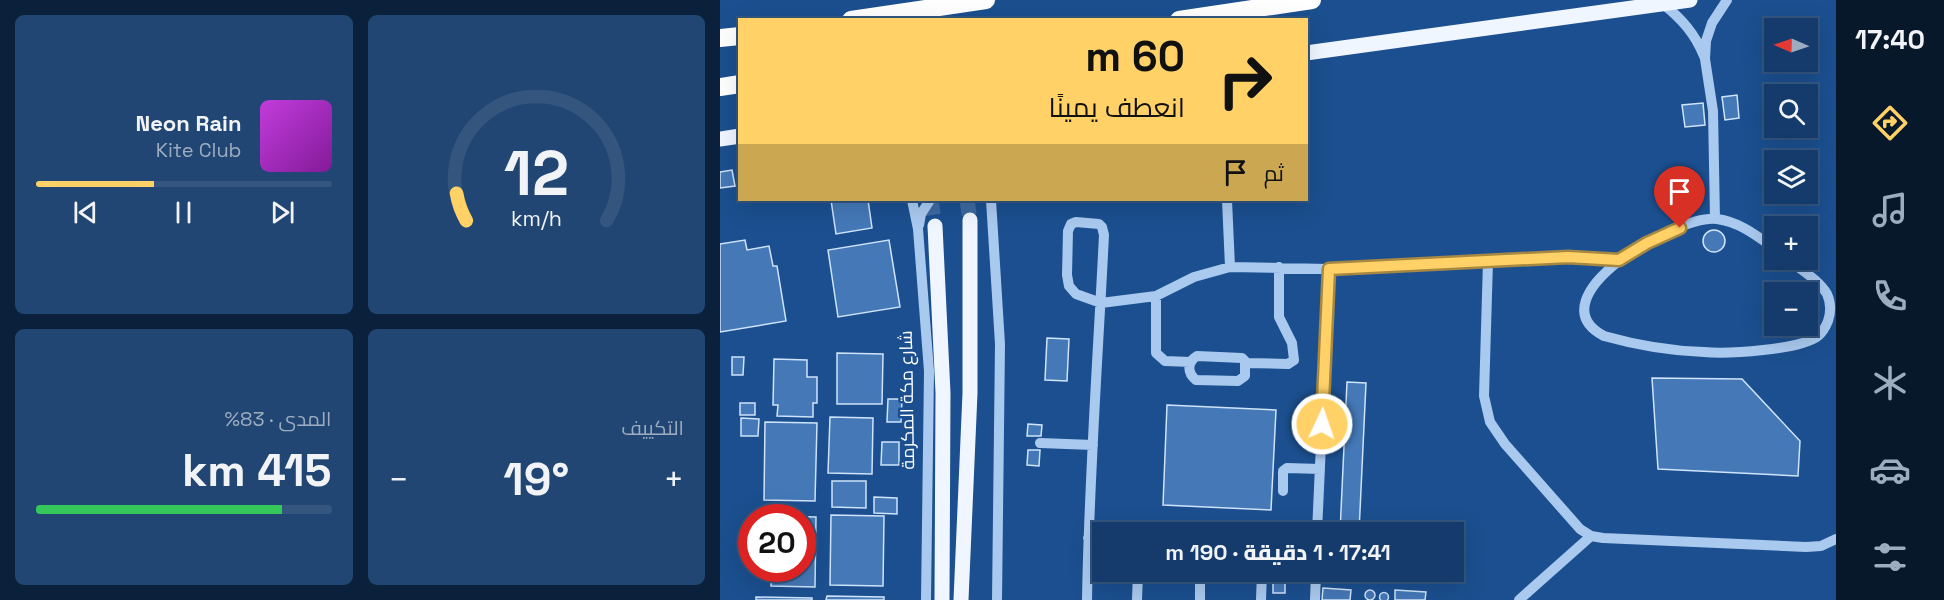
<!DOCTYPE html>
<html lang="ar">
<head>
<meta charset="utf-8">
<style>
  :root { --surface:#143b6b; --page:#214673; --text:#f1f3f6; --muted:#9dadc1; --line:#33557e; --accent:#ffd166 }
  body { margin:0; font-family:"Space Grotesk",Cairo,sans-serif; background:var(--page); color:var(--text); direction:rtl; height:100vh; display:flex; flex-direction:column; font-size:22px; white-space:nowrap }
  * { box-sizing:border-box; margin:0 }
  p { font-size:20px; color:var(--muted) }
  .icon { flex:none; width:33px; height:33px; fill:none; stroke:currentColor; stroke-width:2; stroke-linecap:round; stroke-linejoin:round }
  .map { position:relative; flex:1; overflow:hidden; direction:ltr }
  .panel { display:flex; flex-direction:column; gap:15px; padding:15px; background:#0b203b; width:720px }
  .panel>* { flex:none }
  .guide { position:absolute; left:18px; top:18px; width:570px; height:183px; border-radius:0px; box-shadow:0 6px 24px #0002,0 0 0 2px var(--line); direction:rtl; background:#ffd166; color:#111; overflow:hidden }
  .needle { width:39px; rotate:272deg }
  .fabs { position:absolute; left:1044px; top:18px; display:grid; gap:12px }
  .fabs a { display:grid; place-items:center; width:54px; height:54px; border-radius:0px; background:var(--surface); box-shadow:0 6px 24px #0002,0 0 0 2px var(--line); font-size:30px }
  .speed { position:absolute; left:18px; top:504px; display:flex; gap:12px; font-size:30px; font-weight:700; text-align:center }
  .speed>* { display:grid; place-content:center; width:78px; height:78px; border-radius:50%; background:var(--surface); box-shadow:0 6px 24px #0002,0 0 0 2px var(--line); line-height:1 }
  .speed .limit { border:9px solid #d22; background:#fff; color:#111 }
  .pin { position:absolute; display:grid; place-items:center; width:51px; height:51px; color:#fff; margin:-62px -26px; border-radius:50% 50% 50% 0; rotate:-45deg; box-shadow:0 0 6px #0007 }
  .pin .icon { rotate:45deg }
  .me { position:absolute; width:66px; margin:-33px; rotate:3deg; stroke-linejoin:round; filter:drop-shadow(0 0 4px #0008) }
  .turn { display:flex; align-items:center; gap:21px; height:126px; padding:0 24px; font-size:27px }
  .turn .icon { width:78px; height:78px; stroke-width:2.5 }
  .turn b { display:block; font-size:42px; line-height:51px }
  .then { display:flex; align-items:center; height:57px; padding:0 24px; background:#0003; gap:12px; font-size:22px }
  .big { font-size:45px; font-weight:800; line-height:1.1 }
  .panel .tile { flex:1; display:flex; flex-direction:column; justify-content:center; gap:9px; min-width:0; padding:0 21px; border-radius:9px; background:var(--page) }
  .panel .dial { align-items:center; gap:0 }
  .dial svg { height:156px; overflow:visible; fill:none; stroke:var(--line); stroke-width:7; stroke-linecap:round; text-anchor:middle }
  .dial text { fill:var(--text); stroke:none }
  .song { display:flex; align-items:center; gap:18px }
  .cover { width:72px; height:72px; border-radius:9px; background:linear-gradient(135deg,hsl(290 70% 55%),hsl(290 70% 35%)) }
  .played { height:6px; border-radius:3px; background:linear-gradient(90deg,var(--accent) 40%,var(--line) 40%) }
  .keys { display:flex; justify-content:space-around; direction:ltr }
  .heat { display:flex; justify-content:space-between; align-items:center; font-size:33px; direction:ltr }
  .charge { height:9px; border-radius:4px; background:linear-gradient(90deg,#34c759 83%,var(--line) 0) }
  .panel .tiles { flex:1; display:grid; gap:15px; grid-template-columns:repeat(2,1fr) }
  .trip { position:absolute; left:372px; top:522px; width:372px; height:60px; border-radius:0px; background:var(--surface); box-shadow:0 6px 24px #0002,0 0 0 2px var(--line); font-weight:800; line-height:60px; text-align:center; direction:rtl }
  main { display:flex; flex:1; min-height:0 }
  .tabs { display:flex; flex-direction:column; width:108px; justify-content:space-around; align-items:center; background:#08182b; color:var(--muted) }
  .tabs .icon { width:42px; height:42px }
  .tabs .current { color:var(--accent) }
  .tabs b { font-size:27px; color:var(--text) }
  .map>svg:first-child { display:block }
  .building { fill:#4478b7; stroke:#cfe3fa; stroke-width:1.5 }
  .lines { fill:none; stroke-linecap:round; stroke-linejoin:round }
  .major-tunnel { stroke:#3d69a0; stroke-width:15; stroke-dasharray:15 8; stroke-linecap:butt }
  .minor { stroke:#a9c9ee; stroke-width:10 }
  .major { stroke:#f0f6ff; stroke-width:15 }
  .highway { stroke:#fff; stroke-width:18 }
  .route-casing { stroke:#a68842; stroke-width:15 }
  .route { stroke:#ffd166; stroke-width:10 }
  .labels { text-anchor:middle; stroke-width:5; stroke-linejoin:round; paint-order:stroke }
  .street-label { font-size:18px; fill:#fff; stroke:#1b4f8f }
</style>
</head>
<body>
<main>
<nav class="tabs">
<b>17:40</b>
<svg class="icon current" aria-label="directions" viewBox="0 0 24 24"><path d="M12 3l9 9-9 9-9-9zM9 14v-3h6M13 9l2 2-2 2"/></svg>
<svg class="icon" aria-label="music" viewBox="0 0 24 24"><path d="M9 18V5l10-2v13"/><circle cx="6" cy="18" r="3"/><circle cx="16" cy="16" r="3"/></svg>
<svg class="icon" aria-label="phone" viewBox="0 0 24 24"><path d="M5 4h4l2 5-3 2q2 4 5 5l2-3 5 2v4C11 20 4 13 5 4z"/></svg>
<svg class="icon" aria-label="climate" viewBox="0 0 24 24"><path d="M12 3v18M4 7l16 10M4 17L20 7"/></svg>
<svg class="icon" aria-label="car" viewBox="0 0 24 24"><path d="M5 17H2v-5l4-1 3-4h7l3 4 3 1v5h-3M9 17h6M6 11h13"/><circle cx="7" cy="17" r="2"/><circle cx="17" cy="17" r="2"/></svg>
<svg class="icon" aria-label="filters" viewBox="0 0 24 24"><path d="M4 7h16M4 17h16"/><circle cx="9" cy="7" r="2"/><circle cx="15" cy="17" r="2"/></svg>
</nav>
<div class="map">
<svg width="1116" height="600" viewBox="0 0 1116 600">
  <rect width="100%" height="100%" fill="#1b4f8f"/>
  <path class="building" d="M1017,95L1019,118L1005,120L1002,97Z
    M983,103L985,125L965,127L962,105Z
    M12,170L15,186L0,188V172Z
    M111,200H148L152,228L116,234Z
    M983 241a11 11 0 1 1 22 0a11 11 0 1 1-22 0Z
    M25,240L27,250L49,246L53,266H57L66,321L0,332V244Z
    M169,240L180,307L118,317L108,250Z
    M327,338L349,339L347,381L325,380Z
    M117,353L163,354L162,404H117Z
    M12,357H24L23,375H12Z
    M54,359L87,360V377H97V403H93V417L57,416L58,405H53Z
    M932,378L1022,379L1080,441L1078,476L938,469Z
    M627,382L646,383L639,532H620Z
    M168,399H182L181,422H167Z
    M20,403H35V415H20Z
    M447,405L556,410L551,510L443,505Z
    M110,417L153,418L152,474L108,473Z
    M21,418L39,419L38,436H21Z
    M45,422L97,423L95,501L44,500Z
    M308,424L322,425L321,436H307Z
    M162,442H179V465H161Z
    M308,450H320L319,466L307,465Z
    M112,481H146V508L112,507Z
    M154,497L177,498V514L154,513Z
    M111,515L164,516L163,586L110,585Z
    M53,516L96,517L95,587L51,586L52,568H82V518H52Z
    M619,572H637V578L618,577Z
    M553,575H565V593H553Z
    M603,588L631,590L630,600H602Z
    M675,590L706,592L705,600H675Z
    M645 595a5 5 0 1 1 10 0a5 5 0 1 1-10 0Z
    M659.5 597a4.5 4.5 0 1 1 9 0a4.5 4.5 0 1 1-9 0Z
    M107,596L164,597V600H106Z
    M36,597L92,598V600H36Z"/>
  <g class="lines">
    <path class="major-tunnel" d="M211,200L215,226
      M247,200L250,220"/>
    <path class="minor" d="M943,4C962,19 975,34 984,56
      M192,200L198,229L209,371L206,600
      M271,200L280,344L277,600
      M507,200L510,267
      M995,219L993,111L985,59L986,41L992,23L1007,0
      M199,225L201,214L210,200
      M1054,248C1037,236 1020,222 997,219C957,214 812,298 884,336C916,345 951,351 984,352C1008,354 1080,350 1098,336C1103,332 1106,326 1108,321C1111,312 1111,303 1107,294C1099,280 1081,270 1069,260
      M768,261L764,396L770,422L785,444L860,529L871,536L883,538L1086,547L1101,546L1116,539
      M436,296V353L445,361L471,362
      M477,356L522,358L525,361V376L518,381L476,380C467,373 467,362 477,356Z
      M526,363L568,364L574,360L572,343L559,317V267
      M320,443L373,445
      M563,491V471L567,468L600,469
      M597,532L609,269
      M368,538L382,539
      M367,600C369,478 378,356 384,235L382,227L379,224L356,222L351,224L348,231L347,275L349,286L356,294L381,303L436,296L474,277L510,267L609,269L848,257L899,260
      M417,600L418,572
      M480,600V572
      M541,600L542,572
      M595,600L596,572
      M799,600L871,536"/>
    <path class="major" d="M586,53L970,0
      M0,139L20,136
      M215,226L223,393L222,600
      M241,600L250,393V220"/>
    <path class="highway" d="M131,20L266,0
      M459,20L592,0
      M0,38L20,36
      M0,87L20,84"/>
  </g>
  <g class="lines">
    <defs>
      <path id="route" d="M602,424L609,269L848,257L899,260L927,243L960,228"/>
    </defs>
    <use href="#route" class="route-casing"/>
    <use href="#route" class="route"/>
  </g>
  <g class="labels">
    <g class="street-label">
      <text transform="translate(187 400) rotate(-91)" y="6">شارع مكة المكرمة</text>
    </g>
  </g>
</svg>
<div class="fabs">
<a><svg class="needle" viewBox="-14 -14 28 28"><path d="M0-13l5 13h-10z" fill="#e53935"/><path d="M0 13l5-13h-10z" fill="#9dadc1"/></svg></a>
<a><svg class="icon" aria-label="search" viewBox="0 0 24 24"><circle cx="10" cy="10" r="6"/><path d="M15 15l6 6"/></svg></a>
<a><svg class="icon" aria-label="layers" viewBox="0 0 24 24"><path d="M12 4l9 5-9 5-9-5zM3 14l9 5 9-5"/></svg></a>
<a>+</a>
<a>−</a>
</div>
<div class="speed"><div class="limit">20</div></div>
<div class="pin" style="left:960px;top:228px;background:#d93025"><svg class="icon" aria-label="arrive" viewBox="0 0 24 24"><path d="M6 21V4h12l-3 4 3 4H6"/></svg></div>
<svg class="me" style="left:602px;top:424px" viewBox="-20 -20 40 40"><circle r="17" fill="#ffd166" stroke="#fff" stroke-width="3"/><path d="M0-11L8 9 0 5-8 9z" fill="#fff"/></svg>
<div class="trip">17:41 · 1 دقيقة · 190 m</div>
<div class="guide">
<div class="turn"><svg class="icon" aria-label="right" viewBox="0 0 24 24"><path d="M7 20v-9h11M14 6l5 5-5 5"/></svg><div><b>60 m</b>انعطف يمينًا</div></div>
<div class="then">ثم<svg class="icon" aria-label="arrive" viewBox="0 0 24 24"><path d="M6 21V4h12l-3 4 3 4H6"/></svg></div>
</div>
</div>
<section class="panel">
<div class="tiles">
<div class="tile dial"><svg viewBox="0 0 100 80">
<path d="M14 69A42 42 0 1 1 86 69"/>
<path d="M14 69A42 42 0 0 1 9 55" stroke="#ffd166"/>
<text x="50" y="56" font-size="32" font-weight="700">12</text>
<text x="50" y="72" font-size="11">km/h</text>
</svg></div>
<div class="tile">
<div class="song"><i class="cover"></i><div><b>Neon Rain</b><p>Kite Club</p></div></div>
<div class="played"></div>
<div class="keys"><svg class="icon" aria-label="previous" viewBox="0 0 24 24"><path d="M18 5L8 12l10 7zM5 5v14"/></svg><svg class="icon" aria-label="pause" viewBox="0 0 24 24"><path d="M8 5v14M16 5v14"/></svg><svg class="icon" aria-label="next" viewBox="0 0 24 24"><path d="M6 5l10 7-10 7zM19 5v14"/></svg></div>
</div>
<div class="tile"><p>التكييف</p>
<div class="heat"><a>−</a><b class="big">19°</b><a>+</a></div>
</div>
<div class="tile"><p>المدى · 83%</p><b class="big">415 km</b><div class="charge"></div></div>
</div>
</section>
</main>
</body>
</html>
